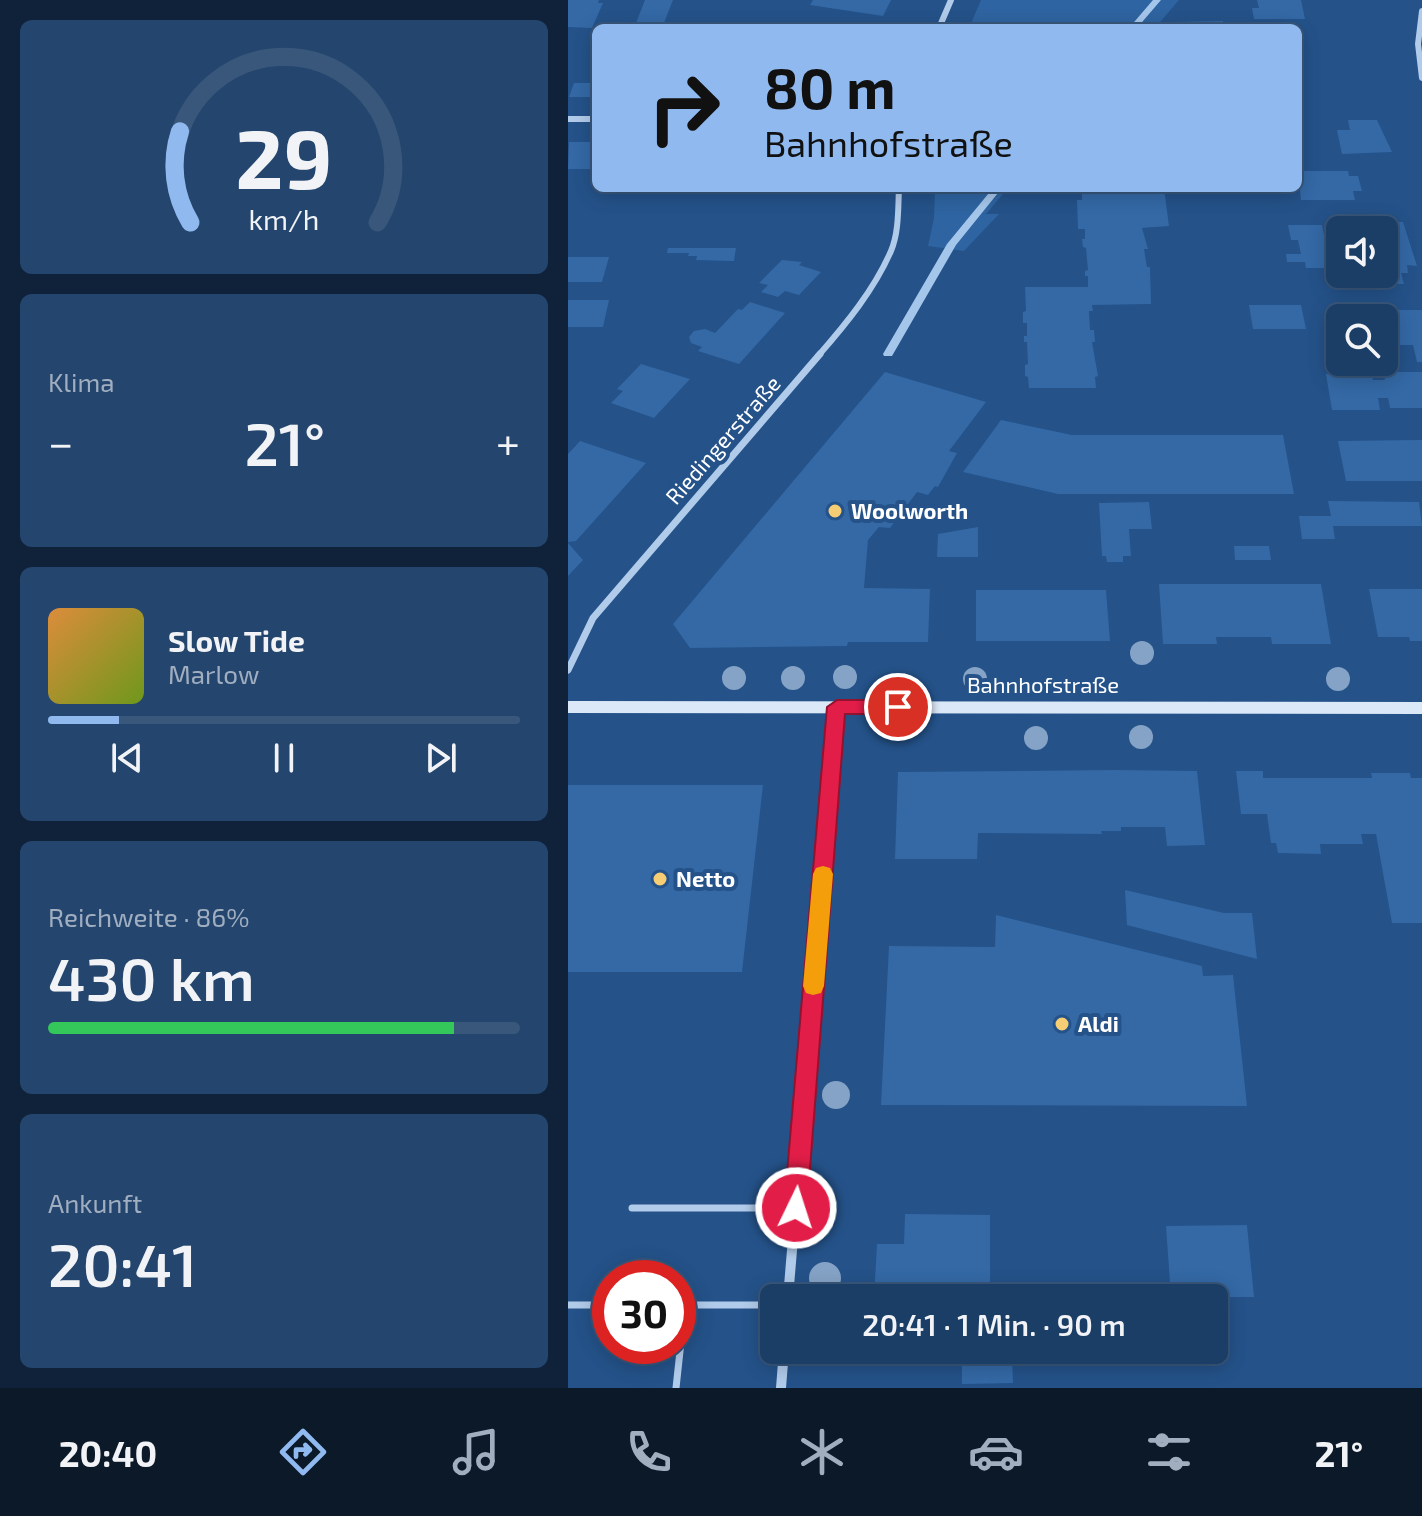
<!DOCTYPE html>
<html lang="de">
<head>
<meta charset="utf-8">
<style>
  :root { --surface:#1b3e67; --page:#24456d; --text:#f1f3f6; --muted:#a0aec0; --line:#39577b; --accent:#90b9f0 }
  body { margin:0; font-family:"Exo 2",sans-serif; background:var(--page); color:var(--text); height:100vh; display:flex; flex-direction:column; font-size:30px; white-space:nowrap }
  * { box-sizing:border-box; margin:0 }
  p { font-size:26px; color:var(--muted) }
  .icon { flex:none; width:44px; height:44px; fill:none; stroke:currentColor; stroke-width:2; stroke-linecap:round; stroke-linejoin:round }
  .map { position:relative; flex:1; overflow:hidden }
  .details { display:flex; flex-direction:column; gap:20px; padding:20px; background:#0f2239; width:568px }
  .details>* { flex:none }
  .banner { position:absolute; left:24px; top:24px; width:710px; height:168px; border-radius:12px; box-shadow:0 4px 20px #0003,0 0 0 2px var(--line); background:#90b9f0; color:#111; overflow:hidden }
  .tools { position:absolute; left:758px; top:216px; display:grid; gap:16px }
  .tools a { display:grid; place-items:center; width:72px; height:72px; border-radius:12px; background:var(--surface); box-shadow:0 4px 20px #0003,0 0 0 2px var(--line); font-size:40px }
  .speed { position:absolute; left:24px; top:1260px; display:flex; gap:16px; font-size:40px; font-weight:700; text-align:center }
  .speed>* { display:grid; place-content:center; width:104px; height:104px; border-radius:50%; background:var(--surface); box-shadow:0 4px 20px #0003,0 0 0 2px var(--line); line-height:1 }
  .speed .limit { border:12px solid #d22; background:#fff; color:#111 }
  .pin { position:absolute; display:grid; place-items:center; width:68px; height:68px; color:#fff; margin:-34px; border:4px solid #fff; border-radius:50%; box-shadow:0 2px 8px #0007 }
  .me { position:absolute; width:88px; margin:-44px; rotate:4deg; stroke-linejoin:round; filter:drop-shadow(0 0 6px #0008) }
  .turn { display:flex; align-items:center; gap:28px; height:168px; padding:0 40px; font-size:36px }
  .turn .icon { width:104px; height:104px; stroke-width:2.5 }
  .turn b { display:block; font-size:56px; line-height:68px }
  .big { font-size:60px; font-weight:600; line-height:1.1 }
  .details .widget { flex:1; display:flex; flex-direction:column; justify-content:center; gap:12px; min-width:0; padding:0 28px; border-radius:12px; background:var(--page) }
  .details .dial { align-items:center; gap:0 }
  .dial svg { height:208px; overflow:visible; fill:none; stroke:var(--line); stroke-width:7; stroke-linecap:round; text-anchor:middle }
  .dial text { fill:var(--text); stroke:none }
  .song { display:flex; align-items:center; gap:24px }
  .cover { width:96px; height:96px; border-radius:12px; background:linear-gradient(135deg,hsl(30 70% 55%),hsl(80 70% 35%)) }
  .played { height:8px; border-radius:4px; background:linear-gradient(90deg,var(--accent) 15%,var(--line) 15%) }
  .keys { display:flex; justify-content:space-around; direction:ltr }
  .heat { display:flex; justify-content:space-between; align-items:center; font-size:44px; direction:ltr }
  .charge { height:12px; border-radius:6px; background:linear-gradient(90deg,#34c759 86%,var(--line) 0) }
  .trip { position:absolute; left:192px; top:1284px; width:468px; height:80px; border-radius:12px; background:var(--surface); box-shadow:0 4px 20px #0003,0 0 0 2px var(--line); font-weight:600; line-height:80px; text-align:center }
  .tab-bar { display:flex; height:128px; justify-content:space-around; align-items:center; background:#0b1929; color:var(--muted) }
  .tab-bar .icon { width:56px; height:56px }
  .tab-bar .on { color:var(--accent) }
  .tab-bar b { font-size:36px; color:var(--text) }
  main { display:flex; flex:1; min-height:0 }
  .map>svg:first-child { display:block }
  .green { fill:#2e64a1 }
  .lines { fill:none; stroke-linecap:round; stroke-linejoin:round }
  .stream { fill:#a5c6eb; fill-rule:evenodd }
  .building { fill:#3469a6 }
  .lane { stroke:#b1cbea; stroke-width:7 }
  .street-far2 { stroke:#b1cbea; stroke-width:6 }
  .street-far1 { stroke:#b1cbea; stroke-width:7 }
  .street { stroke:#b1cbea; stroke-width:10 }
  .secondary { fill:#dbe8f8; fill-rule:evenodd }
  .tree { fill:#85a3c6 }
  .route { fill:#e11d48; stroke:#92132f; stroke-width:2 }
  .slow { fill:#f59e0b }
  .poi-dot { fill:#f4cd74; stroke:#245289; stroke-width:3 }
  .labels { text-anchor:middle; stroke-width:8; stroke-linejoin:round; paint-order:stroke }
  .street-label { font-size:22px; fill:#fff; stroke:#245289 }
  .poi-label { font-size:22px; font-weight:bold; fill:#fff; stroke:#245289; text-anchor:start }
</style>
</head>
<body>
<main>
<section class="details">
<div class="widget dial"><svg viewBox="0 0 100 80">
<path d="M14 69A42 42 0 1 1 86 69"/>
<path d="M14 69A42 42 0 0 1 10 34" stroke="#90b9f0"/>
<text x="50" y="56" font-size="32" font-weight="700">29</text>
<text x="50" y="72" font-size="11">km/h</text>
</svg></div>
<div class="widget"><p>Klima</p>
<div class="heat"><a>−</a><b class="big">21°</b><a>+</a></div>
</div>
<div class="widget">
<div class="song"><i class="cover"></i><div><b>Slow Tide</b><p>Marlow</p></div></div>
<div class="played"></div>
<div class="keys"><svg class="icon" aria-label="previous" viewBox="0 0 24 24"><path d="M18 5L8 12l10 7zM5 5v14"/></svg><svg class="icon" aria-label="pause" viewBox="0 0 24 24"><path d="M8 5v14M16 5v14"/></svg><svg class="icon" aria-label="next" viewBox="0 0 24 24"><path d="M6 5l10 7-10 7zM19 5v14"/></svg></div>
</div>
<div class="widget"><p>Reichweite · 86%</p><b class="big">430 km</b><div class="charge"></div></div>
<div class="widget"><p>Ankunft</p><b class="big">20:41</b></div>
</section>
<div class="map">
<svg width="854" height="1388" viewBox="0 0 854 1388">
  <rect width="100%" height="100%" fill="#245289"/>
  <path class="green" d="M413,0H611L587,28H401Z
    M367,188H440L418,214H431L396,251L360,246L366,218Z"/>
  <g class="lines">
    <path class="stream" d="M585,0H593L569,28H561Z
      M425,188H434L388,245L324,356H316L315,354L379,244Z"/>
  </g>
  <path class="building" d="M0,0H31L30,3H35L24,28L0,27Z
    M77,0H105L94,28H66Z
    M245,0H323L315,16L242,5Z
    M689,0H733L737,19H686L684,8H691Z
    M655,21L656,28H606L605,22Z
    M28,76V97H1L6,83H25Z
    M780,120H809L824,152L774,154L769,130H782Z
    M1,142H28V169H0Z
    M730,171H780L781,176H790L794,191H785L787,200H733Z
    M513,188H596L601,226L574,228L580,249H576L579,267H582L583,304L524,305L525,311H521L522,330H526L527,342H524L530,376L527,377L528,388H461L460,377L457,376V365L460,364L459,342H456V336H459V323H455V312L458,311L457,287H520V276H517V271L520,270L518,248L515,247L514,239H517V229H510L509,200H514V193L510,190Z
    M805,222H835L849,266L839,265L840,273H833L836,284H781L779,274H816V230H807Z
    M720,225H754L756,235H772V268H738L737,262H719L718,254H733L730,240H723Z
    M100,248H168L166,261L128,260L129,256H120L121,253H99Z
    M0,257H41L34,282H0Z
    M214,260L234,262L231,265L253,272L231,295L217,291L210,297L193,292L200,285L191,283Z
    M0,300H41L35,327H0Z
    M182,302L217,313L171,364L130,351L134,347L123,343L121,337L126,331L137,329L147,333L170,309L174,310Z
    M681,305H733L738,329H685Z
    M824,310H854V362H849L845,345H832Z
    M73,364L122,379L86,418L43,403L55,391L49,389Z
    M317,372L418,402L381,451L389,453L370,487L367,486L360,495L349,492L322,528L311,527L300,540L296,588L362,589L360,642H280L279,646L122,648L105,624Z
    M815,372H854V408H822L820,398H810L812,410H764L758,374L804,375L805,380H817Z
    M433,420L504,435H715L726,494H490L395,472Z
    M854,440V481H778L770,441Z
    M12,441L78,463L8,541L0,542V454Z
    M760,501L851,502L854,526H765L767,539H734L731,516H763Z
    M581,502L584,529H561L563,556H555V562H539L538,556H534L531,503Z
    M410,527V557H369L370,534Z
    M0,543L15,560L0,576Z
    M666,546H701L703,560H667Z
    M591,584H753L763,644H704L703,637H648L649,644H595Z
    M801,589H854V641H842L841,637H810Z
    M408,590H538L542,641H408Z
    M549,770L629,771L637,845L599,846L597,827H553V831H533L534,834L410,833L409,859H327L330,772Z
    M668,771H695V778H804L803,773H842L843,778H854V923H824L808,834H793L795,844H752L753,854L710,853L708,843H703L699,814H673Z
    M0,785H195L174,972H0Z
    M557,890L656,913H684L689,959L559,925Z
    M428,915L634,966L635,976L665,975L679,1106L313,1105L321,946L427,947Z
    M337,1214L422,1215V1298H306L309,1244H336Z
    M679,1225L686,1297H603L598,1226Z
    M444,1359L445,1383L394,1384V1360Z"/>
  <g class="lines">
    <path class="lane" d="M64,1208H228
      M0,1305H42
      M110,1305H206
      M108,1388L117,1305"/>
    <path class="street-far2" d="M854,11L850,44L854,78
      M371,28L383,0
      M0,119H28
      M250,356C278,324 306,290 323,251C331,232 330,209 331,188"/>
    <path class="street-far1" d="M0,670L25,618L252,354
      M261,809L269,707"/>
    <path class="street" d="M220,1298L261,807
      M213,1388L216,1350"/>
    <path class="secondary" d="M0,701L854,702V714L0,713Z"/>
  </g>
  <g class="tree">
    <circle cx="574" cy="653" r="12"/>
    <circle cx="277" cy="677" r="12"/>
    <circle cx="166" cy="678" r="12"/>
    <circle cx="225" cy="678" r="12"/>
    <circle cx="407" cy="679" r="12"/>
    <circle cx="770" cy="679" r="12"/>
    <circle cx="573" cy="737" r="12"/>
    <circle cx="468" cy="738" r="12"/>
    <circle cx="268" cy="1095" r="14"/>
    <circle cx="257" cy="1278" r="16"/>
  </g>
  <path class="route" d="M269,700H330L339,707L330,714H277L239,1208L236,1216L228,1219L219,1216L216,1208L259,707Z"/>
  <path class="slow" d="M255,866L262,868L265,874L256,986L253,993L245,995L238,993L235,986L245,874L248,868Z"/>
  <g class="poi-dot">
    <circle cx="267" cy="511" r="8"/>
    <circle cx="92" cy="879" r="8"/>
    <circle cx="494" cy="1024" r="8"/>
  </g>
  <g class="labels">
    <g class="street-label">
      <text transform="translate(155 440) rotate(-49)" y="8">Riedingerstraße</text>
      <text x="475" y="693">Bahnhofstraße</text>
    </g>
    <g class="poi-label">
      <text x="283" y="519">Woolworth</text>
      <text x="108" y="887">Netto</text>
      <text x="510" y="1032">Aldi</text>
    </g>
  </g>
</svg>
<div class="tools">
<a><svg class="icon" aria-label="sound" viewBox="0 0 24 24"><path d="M4 9h4l5-4v14l-5-4H4zM17 9q2 3 0 6"/></svg></a>
<a><svg class="icon" aria-label="search" viewBox="0 0 24 24"><circle cx="10" cy="10" r="6"/><path d="M15 15l6 6"/></svg></a>
</div>
<div class="speed"><div class="limit">30</div></div>
<div class="pin" style="left:330px;top:707px;background:#d93025"><svg class="icon" aria-label="arrive" viewBox="0 0 24 24"><path d="M6 21V4h12l-3 4 3 4H6"/></svg></div>
<svg class="me" style="left:228px;top:1208px" viewBox="-20 -20 40 40"><circle r="17" fill="#e11d48" stroke="#fff" stroke-width="3"/><path d="M0-11L8 9 0 5-8 9z" fill="#fff"/></svg>
<div class="trip">20:41 · 1 Min. · 90 m</div>
<div class="banner">
<div class="turn"><svg class="icon" aria-label="right" viewBox="0 0 24 24"><path d="M7 20v-9h11M14 6l5 5-5 5"/></svg><div><b>80 m</b>Bahnhofstraße</div></div>
</div>
</div>
</main>
<nav class="tab-bar">
<b>20:40</b>
<svg class="icon on" aria-label="directions" viewBox="0 0 24 24"><path d="M12 3l9 9-9 9-9-9zM9 14v-3h6M13 9l2 2-2 2"/></svg>
<svg class="icon" aria-label="music" viewBox="0 0 24 24"><path d="M9 18V5l10-2v13"/><circle cx="6" cy="18" r="3"/><circle cx="16" cy="16" r="3"/></svg>
<svg class="icon" aria-label="phone" viewBox="0 0 24 24"><path d="M5 4h4l2 5-3 2q2 4 5 5l2-3 5 2v4C11 20 4 13 5 4z"/></svg>
<svg class="icon" aria-label="climate" viewBox="0 0 24 24"><path d="M12 3v18M4 7l16 10M4 17L20 7"/></svg>
<svg class="icon" aria-label="car" viewBox="0 0 24 24"><path d="M5 17H2v-5l4-1 3-4h7l3 4 3 1v5h-3M9 17h6M6 11h13"/><circle cx="7" cy="17" r="2"/><circle cx="17" cy="17" r="2"/></svg>
<svg class="icon" aria-label="filters" viewBox="0 0 24 24"><path d="M4 7h16M4 17h16"/><circle cx="9" cy="7" r="2"/><circle cx="15" cy="17" r="2"/></svg>
<b>21°</b>
</nav>
</body>
</html>
